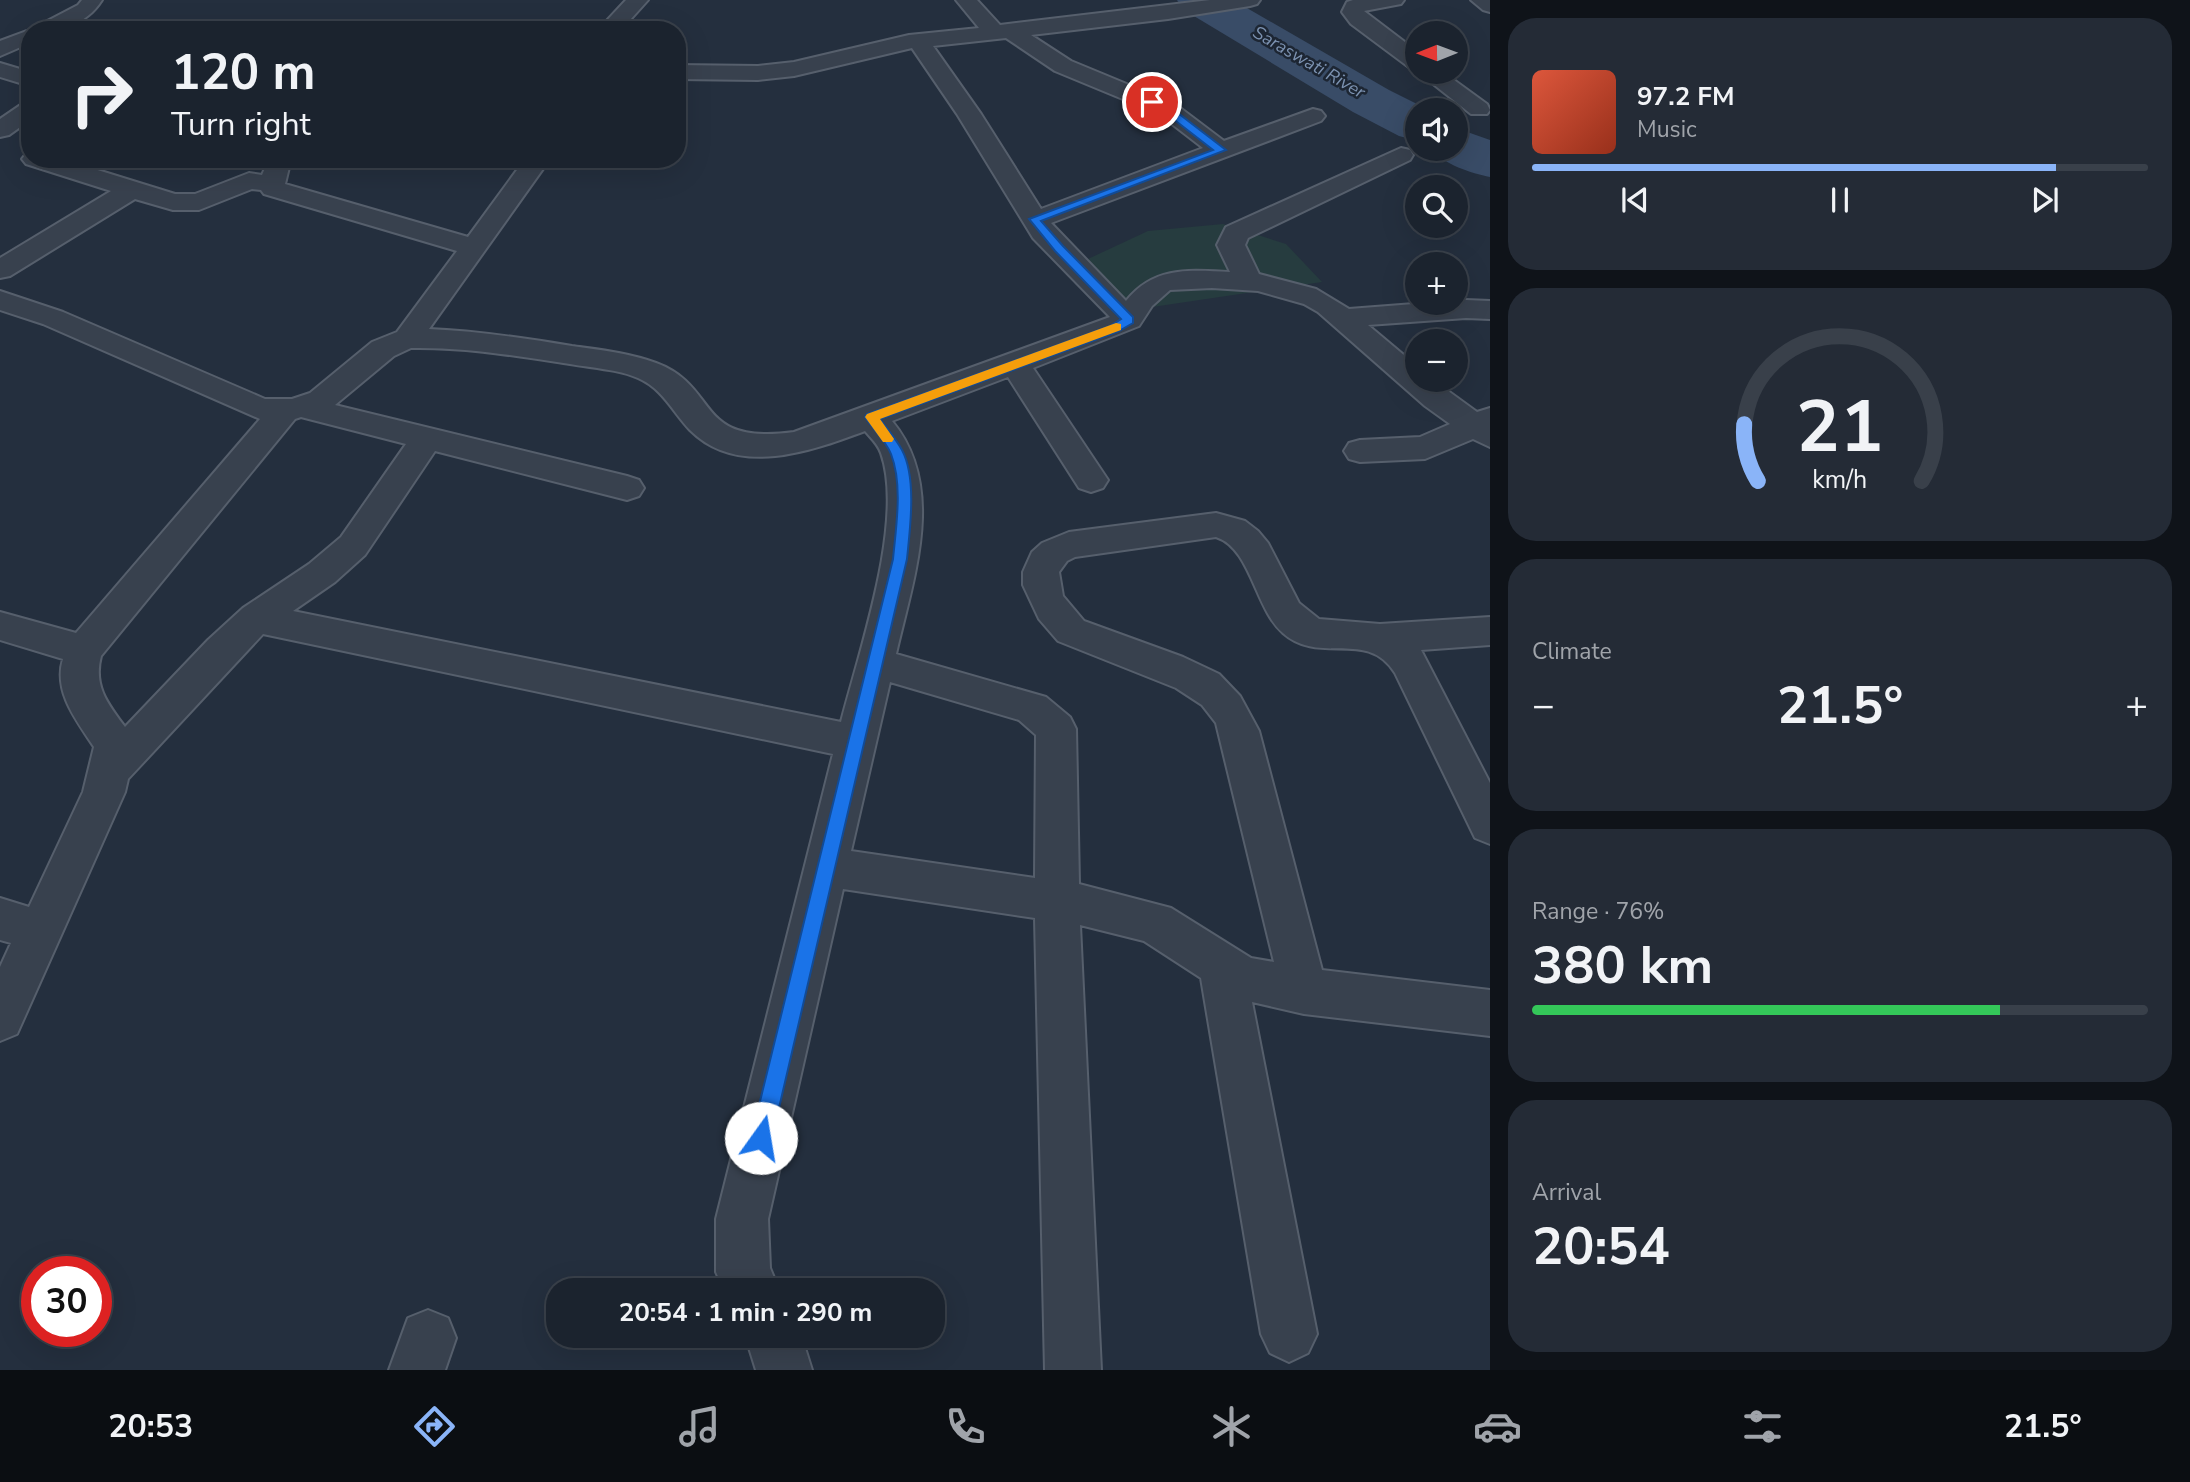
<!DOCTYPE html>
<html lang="en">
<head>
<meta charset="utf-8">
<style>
  :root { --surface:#1b232e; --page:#242b36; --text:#f1f3f6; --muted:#a0a4aa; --line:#39404a; --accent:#8ab4f8 }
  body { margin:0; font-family:"Nunito Sans",sans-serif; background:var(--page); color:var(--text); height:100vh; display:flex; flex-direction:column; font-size:26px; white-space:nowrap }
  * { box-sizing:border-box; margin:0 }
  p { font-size:23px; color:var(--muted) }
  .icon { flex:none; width:38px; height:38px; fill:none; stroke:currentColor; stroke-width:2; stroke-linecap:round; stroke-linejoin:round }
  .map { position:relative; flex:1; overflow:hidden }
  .panel { display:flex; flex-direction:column; gap:18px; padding:18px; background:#0f1319; width:700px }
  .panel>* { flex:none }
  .top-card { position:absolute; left:21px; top:21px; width:665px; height:147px; border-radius:28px; box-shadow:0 7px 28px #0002,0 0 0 2px var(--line); background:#1b232e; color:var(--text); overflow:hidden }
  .needle { width:46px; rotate:269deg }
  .controls { position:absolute; left:1405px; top:21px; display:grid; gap:14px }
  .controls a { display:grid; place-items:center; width:63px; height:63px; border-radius:50%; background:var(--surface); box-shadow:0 7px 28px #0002,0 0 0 2px var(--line); font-size:35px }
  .speed { position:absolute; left:21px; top:1256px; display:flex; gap:14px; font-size:35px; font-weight:700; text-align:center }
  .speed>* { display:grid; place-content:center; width:91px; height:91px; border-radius:50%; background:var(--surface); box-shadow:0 7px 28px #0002,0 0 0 2px var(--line); line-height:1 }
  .speed .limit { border:10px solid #d22; background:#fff; color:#111 }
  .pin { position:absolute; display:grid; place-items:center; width:60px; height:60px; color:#fff; margin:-30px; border:4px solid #fff; border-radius:50%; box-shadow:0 2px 7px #0007 }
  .me { position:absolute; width:77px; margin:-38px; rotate:13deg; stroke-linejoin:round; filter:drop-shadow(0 0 5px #0008) }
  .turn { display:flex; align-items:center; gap:24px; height:147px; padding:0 35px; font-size:32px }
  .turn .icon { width:91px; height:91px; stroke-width:2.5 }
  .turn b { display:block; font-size:49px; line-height:60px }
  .big { font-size:52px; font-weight:700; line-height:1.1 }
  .panel .widget { flex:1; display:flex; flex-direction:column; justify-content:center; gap:10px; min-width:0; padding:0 24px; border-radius:28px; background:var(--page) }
  .panel .dial { align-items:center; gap:0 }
  .dial svg { height:182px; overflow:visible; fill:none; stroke:var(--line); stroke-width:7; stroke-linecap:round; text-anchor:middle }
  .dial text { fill:var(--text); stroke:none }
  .song { display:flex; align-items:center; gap:21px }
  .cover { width:84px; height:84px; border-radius:10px; background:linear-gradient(135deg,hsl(10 70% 55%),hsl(10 70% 35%)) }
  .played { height:7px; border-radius:4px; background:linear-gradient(90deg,var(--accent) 85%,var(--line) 85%) }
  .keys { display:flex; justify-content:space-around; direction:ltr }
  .heat { display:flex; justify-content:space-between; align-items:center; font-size:38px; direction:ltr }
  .charge { height:10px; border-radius:5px; background:linear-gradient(90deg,#34c759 76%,var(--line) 0) }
  .trip { position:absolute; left:546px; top:1278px; width:399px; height:70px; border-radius:28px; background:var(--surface); box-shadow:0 7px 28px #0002,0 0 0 2px var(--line); font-weight:700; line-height:70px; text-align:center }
  .dock { display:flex; height:112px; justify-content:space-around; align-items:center; background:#0b0e12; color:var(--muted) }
  .dock .icon { width:49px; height:49px }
  .dock .active { color:var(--accent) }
  .dock b { font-size:32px; color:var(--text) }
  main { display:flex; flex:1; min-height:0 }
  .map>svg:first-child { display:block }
  .green { fill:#263c3f }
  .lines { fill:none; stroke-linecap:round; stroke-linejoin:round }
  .river { fill:#394c67; fill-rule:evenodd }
  .minor-casing { stroke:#565f6c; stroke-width:4 }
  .minor { fill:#38414e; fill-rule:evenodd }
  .route { fill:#1a73e8; stroke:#114b97; stroke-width:2 }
  .slow { fill:#f59e0b }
  .labels { text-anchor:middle; stroke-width:5; stroke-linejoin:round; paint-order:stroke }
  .far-water-label { font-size:18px; font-style:italic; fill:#7c92b1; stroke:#1d2633 }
</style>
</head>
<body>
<main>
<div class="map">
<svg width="1490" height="1370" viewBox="0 0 1490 1370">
  <rect width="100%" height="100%" fill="#242f3e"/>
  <path class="green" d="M1223,224L1286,244L1322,282L1132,310L1088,259L1148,231Z"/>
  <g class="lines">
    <path class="river" d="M1177,0H1233L1389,90L1429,110H1418V141L1399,136L1353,112L1184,10Z
      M1456,128L1490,140V177C1471,173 1444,165 1432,149H1456Z"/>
    <defs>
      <path id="minor" d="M82,0H102C85,27 59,30 30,30V43L0,56V41L32,29L78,5Z
        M626,0H648L621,30H598Z
        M956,0H977L1000,25L1210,0H1260L1257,4L1250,6L1168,19L1031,35L1071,61L1175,104L1224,141L1313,109L1321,111L1325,116L1321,121L1051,223L1126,301C1154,266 1189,270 1230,272L1217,245L1226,227L1401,148L1410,150L1413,155L1410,160L1248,238L1245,245L1259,274L1316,289L1349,309L1466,300L1490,301V319L1466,318L1368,325L1418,367V380H1433L1477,412L1490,408V447L1473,439L1425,459L1360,462L1349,459L1344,451L1349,443L1360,440L1420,437L1450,424L1425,406L1318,312L1304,304L1258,291L1212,288L1170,290L1152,306L1139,326L1033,368L1108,480L1103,488L1091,492L1079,488L1008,377L892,421C947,487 913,579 896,654L1046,697L1070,717L1076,729L1079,884L1171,908L1251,958L1274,962L1216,723L1202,705L1176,688L1058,641L1039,619L1023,585V572L1032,552L1042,543L1069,532L1216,513L1245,521L1258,531L1268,543L1299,603L1319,619L1380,624L1490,617V645L1421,650L1490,783V844L1475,838L1395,673C1367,628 1320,666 1283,633C1255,609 1251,548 1216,537L1075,557L1067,561L1059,572L1063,596L1084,621L1183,657L1219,674L1240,696L1259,731L1322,970L1490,990V1036L1304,1014L1252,1002L1317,1334L1308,1353L1289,1362L1270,1353L1261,1334L1201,978L1144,941L1080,925L1101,1370H1045L1035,918L843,889L768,1219L770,1268L779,1290H724L716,1272V1219L833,754L263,634L128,779L125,792L17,1034L0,1041V967L11,943L0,940V898L29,907L83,792L94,747C77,721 53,692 63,659L0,640V612L76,633L260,419L43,324L0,310V291L63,312L265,399H292L310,393L372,342L397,332L457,251L264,194L261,190L252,189L199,210H173L135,199L10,276L0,278V258L111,191L26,164L22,159L26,154L30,153V159H62L175,194H195L249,173L262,175L269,159H291L285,184L468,237L525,159H550L429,329C477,331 524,338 572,346C600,350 629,353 656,363C721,387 693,446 794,432L1110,317L1033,238L957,114L912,48L794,76L758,80L677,79V65L758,66L794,62L909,35L979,28ZM1006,38L1055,71L1159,114L1203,148L1041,209L981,114L933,46ZM411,348C465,347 517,356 570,364C592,368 617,369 638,378C663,389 672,411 690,430C738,478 811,451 865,431C871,438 878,444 881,453C905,520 859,652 841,722L293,611L335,582L365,555L435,451L627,500L639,496L644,488L639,480L627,476L335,405L394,356ZM301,417L406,444L341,537L309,564L243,608L208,640L125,727C108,704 93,686 101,656L295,419ZM890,682L1019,720L1036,735L1035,878L851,851Z
        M1353,0H1404L1401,4L1364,11L1418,52V70L1410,68L1351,24L1342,12L1347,2Z
        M1471,0H1490V12L1483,10Z
        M0,63L30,72V86L0,77Z
        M1418,72H1443L1487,104L1490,110L1487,114H1471Z
        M30,102V120L9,135L0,137V119L22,104Z
        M428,1310L448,1318L456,1338L445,1370H389L408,1318Z
        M745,1335H801L812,1370H756Z"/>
    </defs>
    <use href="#minor" class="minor-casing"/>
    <use href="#minor" class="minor"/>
  </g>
  <path class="route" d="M1149,100L1170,107L1226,150L1041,221L1063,246L1133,317V323L1119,331L880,419C887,429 896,439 902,450C917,478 910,529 907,559L772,1138L769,1145L761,1148L754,1145L751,1138L893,559C896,527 903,485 891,454C886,441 873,429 865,417L867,414L1110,326L1121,319L1055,251L1029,219L1213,150L1163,111L1149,104Z"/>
  <path class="slow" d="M1116,323L1121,324V330L880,419L894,439L892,442H883L865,417L867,414Z"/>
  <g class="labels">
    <g class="far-water-label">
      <text transform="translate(1309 62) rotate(30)" y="6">Saraswati River</text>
    </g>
  </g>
</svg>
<div class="controls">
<a><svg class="needle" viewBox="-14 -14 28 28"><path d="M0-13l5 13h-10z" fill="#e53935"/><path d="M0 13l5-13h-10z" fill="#a0a4aa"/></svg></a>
<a><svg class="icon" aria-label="sound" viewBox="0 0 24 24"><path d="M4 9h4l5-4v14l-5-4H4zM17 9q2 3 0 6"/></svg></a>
<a><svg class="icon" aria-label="search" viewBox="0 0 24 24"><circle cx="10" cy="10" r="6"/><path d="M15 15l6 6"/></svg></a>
<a>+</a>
<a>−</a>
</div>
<div class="speed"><div class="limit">30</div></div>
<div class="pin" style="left:1152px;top:102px;background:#d93025"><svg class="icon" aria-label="arrive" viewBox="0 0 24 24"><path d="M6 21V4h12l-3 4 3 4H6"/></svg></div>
<svg class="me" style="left:761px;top:1138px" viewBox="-20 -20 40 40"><circle r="19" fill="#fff"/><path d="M0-13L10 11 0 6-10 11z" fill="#1a73e8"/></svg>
<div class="trip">20:54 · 1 min · 290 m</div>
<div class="top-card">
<div class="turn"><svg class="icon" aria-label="right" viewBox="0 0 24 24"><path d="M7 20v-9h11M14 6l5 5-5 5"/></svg><div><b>120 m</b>Turn right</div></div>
</div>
</div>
<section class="panel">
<div class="widget">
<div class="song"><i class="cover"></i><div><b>97.2 FM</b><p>Music</p></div></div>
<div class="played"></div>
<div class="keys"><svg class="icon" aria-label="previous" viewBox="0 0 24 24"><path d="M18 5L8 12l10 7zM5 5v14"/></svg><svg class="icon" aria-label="pause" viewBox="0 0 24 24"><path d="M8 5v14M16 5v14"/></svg><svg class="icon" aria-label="next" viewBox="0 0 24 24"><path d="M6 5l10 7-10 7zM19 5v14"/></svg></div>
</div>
<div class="widget dial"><svg viewBox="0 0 100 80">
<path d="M14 69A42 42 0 1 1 86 69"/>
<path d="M14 69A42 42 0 0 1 8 44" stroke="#8ab4f8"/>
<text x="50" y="56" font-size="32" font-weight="700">21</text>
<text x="50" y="72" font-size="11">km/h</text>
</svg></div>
<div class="widget"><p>Climate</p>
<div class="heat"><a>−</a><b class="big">21.5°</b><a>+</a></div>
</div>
<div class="widget"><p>Range · 76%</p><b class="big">380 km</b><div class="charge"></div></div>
<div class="widget"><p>Arrival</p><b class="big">20:54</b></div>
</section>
</main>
<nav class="dock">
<b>20:53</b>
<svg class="icon active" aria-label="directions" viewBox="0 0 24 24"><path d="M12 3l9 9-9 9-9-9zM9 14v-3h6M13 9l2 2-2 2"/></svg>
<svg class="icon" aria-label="music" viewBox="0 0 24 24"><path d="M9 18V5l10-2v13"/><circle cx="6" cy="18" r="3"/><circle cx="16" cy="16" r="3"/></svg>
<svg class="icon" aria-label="phone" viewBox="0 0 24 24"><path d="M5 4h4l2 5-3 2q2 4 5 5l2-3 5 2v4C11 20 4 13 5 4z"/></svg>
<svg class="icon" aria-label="climate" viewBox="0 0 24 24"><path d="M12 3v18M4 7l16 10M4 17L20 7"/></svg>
<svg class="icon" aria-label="car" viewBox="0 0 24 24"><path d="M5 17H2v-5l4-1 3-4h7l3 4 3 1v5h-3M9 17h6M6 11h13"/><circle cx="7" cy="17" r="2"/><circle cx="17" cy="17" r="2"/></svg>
<svg class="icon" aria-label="filters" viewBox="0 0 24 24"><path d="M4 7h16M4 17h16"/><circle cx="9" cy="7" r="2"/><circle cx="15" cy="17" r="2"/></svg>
<b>21.5°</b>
</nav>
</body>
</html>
